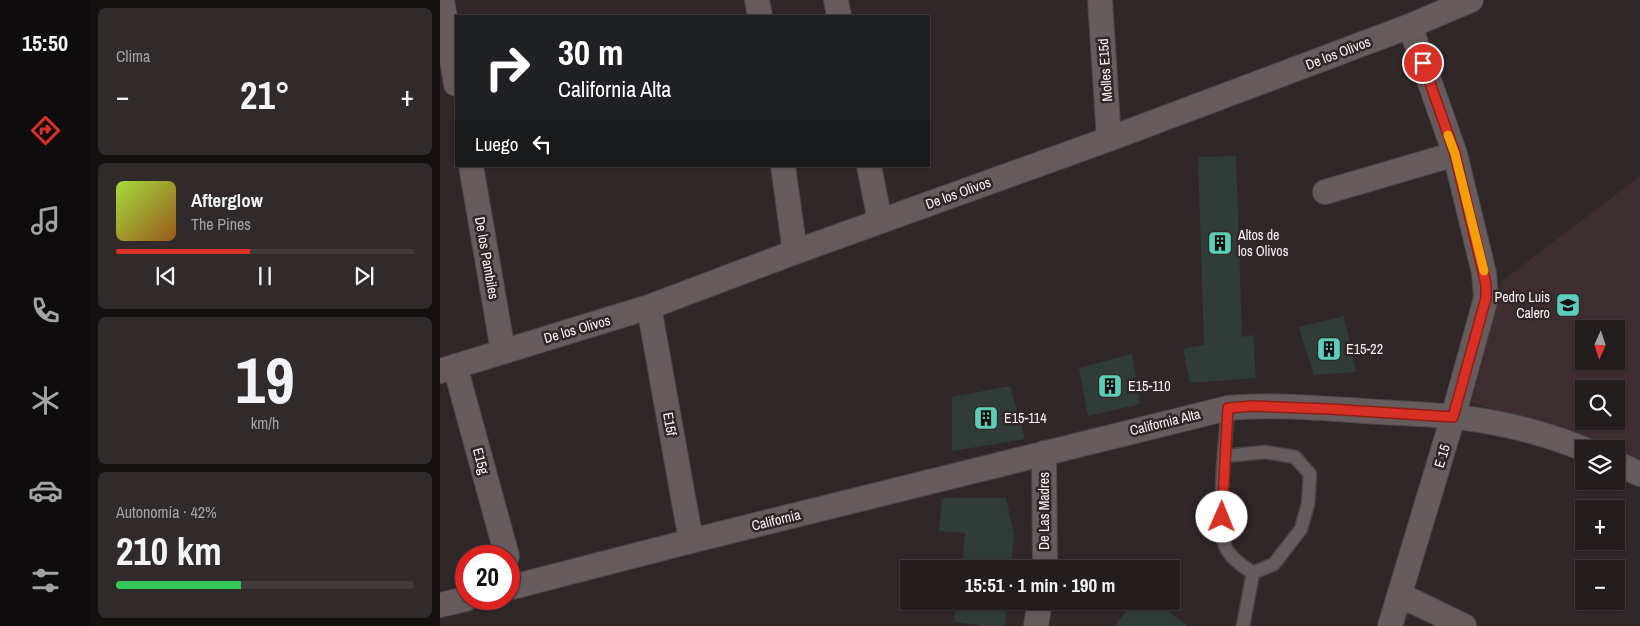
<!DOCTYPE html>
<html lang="es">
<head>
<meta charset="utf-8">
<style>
  :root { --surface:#241d1e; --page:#302a2b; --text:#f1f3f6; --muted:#a3a2a4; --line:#413b3c; --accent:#d93025 }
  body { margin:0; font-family:"Archivo Narrow",sans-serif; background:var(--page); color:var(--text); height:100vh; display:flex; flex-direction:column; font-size:19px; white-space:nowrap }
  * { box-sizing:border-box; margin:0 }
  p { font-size:16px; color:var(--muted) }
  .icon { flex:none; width:28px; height:28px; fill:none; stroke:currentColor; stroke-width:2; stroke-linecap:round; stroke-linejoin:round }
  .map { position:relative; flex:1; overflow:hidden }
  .drawer { display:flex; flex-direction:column; gap:8px; padding:8px; background:#141010; width:350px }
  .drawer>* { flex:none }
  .guide { position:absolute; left:15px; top:15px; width:475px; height:152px; border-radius:0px; box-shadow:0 1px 4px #0004,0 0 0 1px var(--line); background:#202124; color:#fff; overflow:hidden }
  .needle { width:32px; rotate:183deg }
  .buttons { position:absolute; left:1135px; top:320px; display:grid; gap:10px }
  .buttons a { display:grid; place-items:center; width:50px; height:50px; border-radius:0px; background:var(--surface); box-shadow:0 1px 4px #0004,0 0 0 1px var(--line); font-size:25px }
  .speed { position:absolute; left:15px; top:545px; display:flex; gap:10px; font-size:25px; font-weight:700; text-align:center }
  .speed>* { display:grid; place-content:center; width:65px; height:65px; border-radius:50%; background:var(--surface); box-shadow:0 1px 4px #0004,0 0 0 1px var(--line); line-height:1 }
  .speed .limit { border:8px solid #d22; background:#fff; color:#111 }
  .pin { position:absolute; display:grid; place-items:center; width:42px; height:42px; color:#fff; margin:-21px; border:2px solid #fff; border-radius:50%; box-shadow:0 1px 5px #0007 }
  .me { position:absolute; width:55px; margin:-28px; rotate:1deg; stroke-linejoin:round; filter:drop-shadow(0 0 4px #0008) }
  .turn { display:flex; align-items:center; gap:18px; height:105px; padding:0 20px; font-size:22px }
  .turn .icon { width:65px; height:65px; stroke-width:2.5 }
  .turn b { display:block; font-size:35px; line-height:42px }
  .then { display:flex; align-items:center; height:48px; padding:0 20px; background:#0003; gap:10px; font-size:19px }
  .big { font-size:38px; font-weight:800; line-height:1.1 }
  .drawer .widget { flex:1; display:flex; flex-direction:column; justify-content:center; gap:8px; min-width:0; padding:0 18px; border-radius:8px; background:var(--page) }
  .drawer .dial { align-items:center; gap:0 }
  .dial b { font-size:65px; line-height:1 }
  .song { display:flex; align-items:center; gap:15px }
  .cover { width:60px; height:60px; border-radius:8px; background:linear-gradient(135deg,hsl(80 70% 55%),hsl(30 70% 35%)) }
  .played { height:5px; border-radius:2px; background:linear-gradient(90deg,var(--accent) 45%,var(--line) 45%) }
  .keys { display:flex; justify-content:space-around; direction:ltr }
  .heat { display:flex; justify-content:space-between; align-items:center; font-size:28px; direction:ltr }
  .charge { height:8px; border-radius:4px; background:linear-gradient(90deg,#34c759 42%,var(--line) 0) }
  .trip { position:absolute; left:460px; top:560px; width:280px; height:50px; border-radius:0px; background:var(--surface); box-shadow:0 1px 4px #0004,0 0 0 1px var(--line); font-weight:800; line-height:50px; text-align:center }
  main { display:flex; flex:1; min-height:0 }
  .tabs { display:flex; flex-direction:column; width:90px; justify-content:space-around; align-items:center; background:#0e0c0c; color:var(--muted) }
  .tabs .icon { width:35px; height:35px }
  .tabs .current { color:var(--accent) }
  .tabs b { font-size:22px; color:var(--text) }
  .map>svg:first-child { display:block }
  .built { fill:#3e2e31; fill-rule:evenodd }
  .building { fill:#313c39 }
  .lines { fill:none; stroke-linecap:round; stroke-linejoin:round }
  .service-casing { stroke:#4e4547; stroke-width:15 }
  .minor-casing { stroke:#4e4547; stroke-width:26 }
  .service { stroke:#665b5d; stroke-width:12 }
  .minor { stroke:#665b5d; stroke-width:24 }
  .route-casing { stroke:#8d1f18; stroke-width:12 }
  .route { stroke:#d93025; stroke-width:9 }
  .slow { stroke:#f59e0b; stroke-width:9 }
  .labels { text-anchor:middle; stroke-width:5; stroke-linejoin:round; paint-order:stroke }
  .street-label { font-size:14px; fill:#f9f2f3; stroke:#302728 }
  .poi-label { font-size:14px; fill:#f9f2f3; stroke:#302728; text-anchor:start }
</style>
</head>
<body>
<main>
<nav class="tabs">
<b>15:50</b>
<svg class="icon current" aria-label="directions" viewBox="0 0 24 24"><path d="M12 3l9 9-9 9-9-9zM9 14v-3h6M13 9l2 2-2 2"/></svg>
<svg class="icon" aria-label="music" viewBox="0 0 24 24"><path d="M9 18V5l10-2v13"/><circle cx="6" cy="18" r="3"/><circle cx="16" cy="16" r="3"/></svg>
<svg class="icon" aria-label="phone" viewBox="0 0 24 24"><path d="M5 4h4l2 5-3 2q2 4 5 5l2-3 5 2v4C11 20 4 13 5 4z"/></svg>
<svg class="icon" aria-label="climate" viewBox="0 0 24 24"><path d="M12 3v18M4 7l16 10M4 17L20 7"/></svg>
<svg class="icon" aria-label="car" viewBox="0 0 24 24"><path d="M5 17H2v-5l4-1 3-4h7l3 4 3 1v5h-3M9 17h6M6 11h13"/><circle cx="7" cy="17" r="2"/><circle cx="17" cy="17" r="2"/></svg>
<svg class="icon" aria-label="filters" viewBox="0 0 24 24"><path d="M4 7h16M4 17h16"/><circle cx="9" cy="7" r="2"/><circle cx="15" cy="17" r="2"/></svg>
</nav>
<section class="drawer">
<div class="widget"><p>Clima</p>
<div class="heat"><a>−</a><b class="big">21°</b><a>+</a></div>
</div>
<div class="widget">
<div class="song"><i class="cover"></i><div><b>Afterglow</b><p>The Pines</p></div></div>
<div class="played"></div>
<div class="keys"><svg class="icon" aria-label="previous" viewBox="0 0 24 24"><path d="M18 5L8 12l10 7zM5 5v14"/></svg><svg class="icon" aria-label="pause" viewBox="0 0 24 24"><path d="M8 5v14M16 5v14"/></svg><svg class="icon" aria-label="next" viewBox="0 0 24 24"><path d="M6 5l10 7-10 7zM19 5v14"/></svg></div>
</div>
<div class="widget dial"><b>19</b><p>km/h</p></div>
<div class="widget"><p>Autonomía · 42%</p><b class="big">210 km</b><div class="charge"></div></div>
</section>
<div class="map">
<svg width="1200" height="626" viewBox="0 0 1200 626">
  <rect width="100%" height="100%" fill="#302728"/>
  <path class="built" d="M1200,176V461L1176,453V449H1164L1031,402L1062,281ZM1144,329H1176V361H1144ZM1144,389H1176V421H1144Z"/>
  <path class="building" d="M796,156L802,337L813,335L816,378L750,383L743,349L764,345L758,157Z
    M904,316L916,372L874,375L859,327Z
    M692,354L700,404L648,416L639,368Z
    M570,386L585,439L512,451V397Z
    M502,498H566L574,534L571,569H521L525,533L499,531Z
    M517,601H567L565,626H545L514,622Z
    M721,605L747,626H675L689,607Z"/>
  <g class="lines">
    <defs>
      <path id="service" d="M788,408C786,434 775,531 787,550C793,560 804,567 813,573L803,626
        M785,456L825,452L855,457L870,474L868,504L861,529L834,564L813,573"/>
      <path id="minor" d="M2,0L16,84
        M317,0L320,16
        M396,0L399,16
        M660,0L669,139
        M31,166L63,351
        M343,166L355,252
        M429,166L440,221
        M885,192L1015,154
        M209,307L251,541
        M15,366L67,556
        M0,371L209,307L355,252L669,139L970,26L1031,0
        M604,453L605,569
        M1176,463L1200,474
        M69,588L251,541L788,408C833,404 879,408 924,411C965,414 1006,414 1045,421C1080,427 1112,436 1144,449
        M960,595L1024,626
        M0,605L26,599
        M596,626L600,601
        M950,626L1013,417L1046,298L1044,273L1015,154L970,26"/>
    </defs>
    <use href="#service" class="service-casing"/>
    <use href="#minor" class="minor-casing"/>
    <use href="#service" class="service"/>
    <use href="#minor" class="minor"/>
  </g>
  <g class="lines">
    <defs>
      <path id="route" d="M782,517L788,408L813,406L889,409L1013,417L1046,298V284L1015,154L983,63"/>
    </defs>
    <use href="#route" class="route-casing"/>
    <use href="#route" class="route"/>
    <path class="slow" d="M1008,135L1015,154L1044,271"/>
  </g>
  <defs>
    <symbol id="building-square" viewBox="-11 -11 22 22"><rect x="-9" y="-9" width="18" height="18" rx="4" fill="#5dceb8" stroke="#302728"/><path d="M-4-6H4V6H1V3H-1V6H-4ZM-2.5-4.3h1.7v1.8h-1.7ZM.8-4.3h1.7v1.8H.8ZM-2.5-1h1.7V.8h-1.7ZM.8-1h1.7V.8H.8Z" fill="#111"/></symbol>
    <symbol id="school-square" viewBox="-11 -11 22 22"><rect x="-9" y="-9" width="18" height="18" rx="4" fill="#5dceb8" stroke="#302728"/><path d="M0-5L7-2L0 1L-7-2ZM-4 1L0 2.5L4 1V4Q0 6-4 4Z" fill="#111"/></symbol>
  </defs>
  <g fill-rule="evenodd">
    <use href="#building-square" x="766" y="229" width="28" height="28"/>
    <use href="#school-square" x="1114" y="291" width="28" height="28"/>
    <use href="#building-square" x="875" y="335" width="28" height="28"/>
    <use href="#building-square" x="656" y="372" width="28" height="28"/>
    <use href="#building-square" x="532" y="404" width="28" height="28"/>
  </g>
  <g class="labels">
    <g class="street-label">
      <text transform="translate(898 53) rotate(-21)" y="5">De los Olivos</text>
      <text transform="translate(665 70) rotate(-94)" y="5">Molles E15d</text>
      <text transform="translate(518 193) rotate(-20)" y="5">De los Olivos</text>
      <text transform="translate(47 258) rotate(80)" y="5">De los Pambiles</text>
      <text transform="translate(137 329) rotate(-16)" y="5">De los Olivos</text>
      <text transform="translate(725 422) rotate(-14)" y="5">California Alta</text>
      <text transform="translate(230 424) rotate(80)" y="5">E15f</text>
      <text transform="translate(1002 456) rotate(-73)" y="5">E 15</text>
      <text transform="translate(41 461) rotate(75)" y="5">E15g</text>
      <text transform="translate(604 511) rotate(-90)" y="5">De Las Madres</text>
      <text transform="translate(336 520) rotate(-14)" y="5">California</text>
    </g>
    <g class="poi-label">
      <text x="798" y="240">Altos de<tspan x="798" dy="16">los Olivos</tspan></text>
      <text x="1110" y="302" text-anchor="end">Pedro Luis<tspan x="1110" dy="16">Calero</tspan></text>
      <text x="906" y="354">E15-22</text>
      <text x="688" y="391">E15-110</text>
      <text x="564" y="423">E15-114</text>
    </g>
  </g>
</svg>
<div class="buttons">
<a><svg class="needle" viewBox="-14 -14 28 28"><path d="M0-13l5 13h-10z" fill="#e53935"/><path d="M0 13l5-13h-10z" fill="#a3a2a4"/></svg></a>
<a><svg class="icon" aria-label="search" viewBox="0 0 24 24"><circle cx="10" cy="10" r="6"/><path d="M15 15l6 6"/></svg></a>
<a><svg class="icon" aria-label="layers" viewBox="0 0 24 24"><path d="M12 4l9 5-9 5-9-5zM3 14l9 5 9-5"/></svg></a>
<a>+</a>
<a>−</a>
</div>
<div class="speed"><div class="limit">20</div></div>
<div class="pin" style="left:983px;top:63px;background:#d93025"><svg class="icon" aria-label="arrive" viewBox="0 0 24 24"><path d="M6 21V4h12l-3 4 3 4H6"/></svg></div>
<svg class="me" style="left:782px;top:517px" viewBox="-20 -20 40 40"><circle r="19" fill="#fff"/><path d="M0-13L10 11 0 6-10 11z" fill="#d93025"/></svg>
<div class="trip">15:51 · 1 min · 190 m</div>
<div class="guide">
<div class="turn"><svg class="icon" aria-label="right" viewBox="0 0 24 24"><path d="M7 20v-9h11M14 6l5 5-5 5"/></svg><div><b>30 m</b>California Alta</div></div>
<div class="then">Luego<svg class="icon" aria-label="left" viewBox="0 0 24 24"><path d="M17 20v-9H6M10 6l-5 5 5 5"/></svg></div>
</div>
</div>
</main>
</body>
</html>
